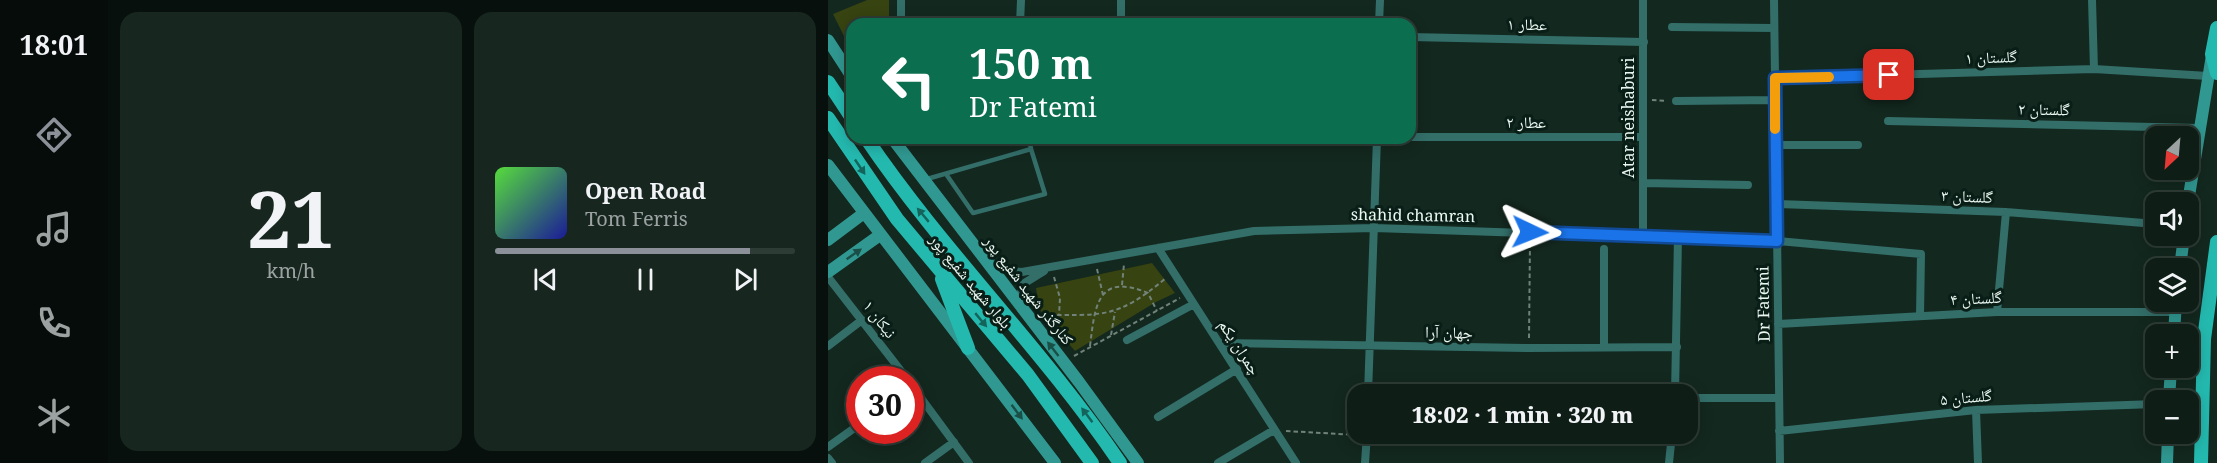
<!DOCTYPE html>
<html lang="en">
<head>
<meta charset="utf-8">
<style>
  :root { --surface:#0e1e17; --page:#172720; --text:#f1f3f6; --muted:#9ba2a1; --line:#2e3c36; --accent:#8c9099 }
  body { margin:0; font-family:"Noto Serif","Noto Naskh Arabic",serif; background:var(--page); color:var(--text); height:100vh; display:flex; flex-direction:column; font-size:22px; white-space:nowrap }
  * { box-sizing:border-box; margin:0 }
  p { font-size:20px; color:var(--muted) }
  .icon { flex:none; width:33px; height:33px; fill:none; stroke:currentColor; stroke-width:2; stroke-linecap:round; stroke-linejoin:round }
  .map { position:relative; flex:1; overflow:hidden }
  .drawer { display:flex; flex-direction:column; gap:12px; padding:12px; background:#08100d; width:720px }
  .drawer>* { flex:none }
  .banner { position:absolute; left:18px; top:18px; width:570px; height:126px; border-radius:18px; box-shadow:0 3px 15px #0003,0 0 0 2px var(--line); background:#0b6e4f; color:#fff; overflow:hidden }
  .needle { width:39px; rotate:206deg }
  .buttons { position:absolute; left:1317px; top:126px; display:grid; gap:12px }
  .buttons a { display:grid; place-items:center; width:54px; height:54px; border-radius:12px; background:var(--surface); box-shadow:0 3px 15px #0003,0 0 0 2px var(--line); font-size:30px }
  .speed { position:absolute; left:18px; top:366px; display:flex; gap:12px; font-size:30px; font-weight:700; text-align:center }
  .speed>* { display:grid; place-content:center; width:78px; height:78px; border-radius:50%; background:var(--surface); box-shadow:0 3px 15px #0003,0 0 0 2px var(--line); line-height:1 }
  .speed .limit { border:9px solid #d22; background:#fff; color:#111 }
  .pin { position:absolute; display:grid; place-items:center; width:51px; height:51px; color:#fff; margin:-26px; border-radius:12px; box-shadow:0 3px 9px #0006 }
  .me { position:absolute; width:66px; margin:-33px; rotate:92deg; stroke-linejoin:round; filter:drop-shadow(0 0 4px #0008) }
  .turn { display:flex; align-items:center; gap:21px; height:126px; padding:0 24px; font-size:27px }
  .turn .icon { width:78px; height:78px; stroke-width:2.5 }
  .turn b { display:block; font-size:42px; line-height:51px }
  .drawer .tile { flex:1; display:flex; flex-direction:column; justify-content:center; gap:9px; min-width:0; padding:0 21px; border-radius:18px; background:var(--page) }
  .drawer .dial { align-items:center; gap:0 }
  .dial b { font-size:78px; line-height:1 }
  .song { display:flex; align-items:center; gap:18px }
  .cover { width:72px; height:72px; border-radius:9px; background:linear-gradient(135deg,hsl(110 70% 55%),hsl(240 70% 35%)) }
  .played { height:6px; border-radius:3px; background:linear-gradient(90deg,var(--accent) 85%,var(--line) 85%) }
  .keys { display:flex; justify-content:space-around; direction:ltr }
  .drawer .tiles { flex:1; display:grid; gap:12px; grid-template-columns:repeat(2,1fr) }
  .trip { position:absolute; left:519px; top:384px; width:351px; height:60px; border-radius:18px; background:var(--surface); box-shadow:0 3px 15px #0003,0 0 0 2px var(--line); font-weight:800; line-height:60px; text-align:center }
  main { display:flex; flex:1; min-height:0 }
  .dock { display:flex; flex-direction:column; width:108px; justify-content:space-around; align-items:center; background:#060c09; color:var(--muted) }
  .dock .icon { width:42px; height:42px }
  .dock .active { color:var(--accent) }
  .dock b { font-size:27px; color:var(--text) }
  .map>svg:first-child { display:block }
  .green { fill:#374310 }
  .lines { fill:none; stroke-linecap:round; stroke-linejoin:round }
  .path { stroke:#70827a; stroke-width:2; stroke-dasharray:4.5 3; stroke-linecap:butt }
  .lane { stroke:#336e69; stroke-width:4.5 }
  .street { stroke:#336e69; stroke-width:8 }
  .secondary { stroke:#309891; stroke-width:12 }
  .primary { stroke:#24b9af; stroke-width:14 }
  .oneway { fill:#15645b }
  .oneway2 { fill:#194f47 }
  .route-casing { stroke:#114b97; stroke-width:15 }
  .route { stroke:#1a73e8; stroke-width:10 }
  .slow { stroke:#f59e0b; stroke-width:10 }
  .labels { text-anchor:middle; stroke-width:6; stroke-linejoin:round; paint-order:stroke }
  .street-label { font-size:16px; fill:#ebf8f2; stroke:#091e16 }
</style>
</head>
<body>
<main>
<nav class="dock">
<b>18:01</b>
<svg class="icon active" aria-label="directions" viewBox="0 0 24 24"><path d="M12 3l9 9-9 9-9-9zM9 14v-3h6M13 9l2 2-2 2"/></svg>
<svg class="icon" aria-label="music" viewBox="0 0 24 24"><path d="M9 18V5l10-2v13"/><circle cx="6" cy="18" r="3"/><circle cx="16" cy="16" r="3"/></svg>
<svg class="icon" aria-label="phone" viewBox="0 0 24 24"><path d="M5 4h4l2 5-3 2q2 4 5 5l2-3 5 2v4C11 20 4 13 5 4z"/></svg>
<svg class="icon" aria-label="climate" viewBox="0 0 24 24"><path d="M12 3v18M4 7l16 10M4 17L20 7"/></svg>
</nav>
<section class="drawer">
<div class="tiles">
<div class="tile dial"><b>21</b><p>km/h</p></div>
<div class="tile">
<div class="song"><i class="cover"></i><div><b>Open Road</b><p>Tom Ferris</p></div></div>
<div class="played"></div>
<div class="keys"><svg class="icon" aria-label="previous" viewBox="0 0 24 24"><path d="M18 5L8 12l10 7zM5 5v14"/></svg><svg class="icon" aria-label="pause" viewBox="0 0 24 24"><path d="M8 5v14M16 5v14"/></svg><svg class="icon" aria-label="next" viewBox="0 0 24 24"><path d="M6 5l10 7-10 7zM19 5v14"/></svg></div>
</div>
</div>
</section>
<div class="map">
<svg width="1389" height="463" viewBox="0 0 1389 463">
  <rect width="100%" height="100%" fill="#13281f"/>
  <path class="green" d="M39,0H61V24H24V52L5,14Z
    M324,263L347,293L328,302L247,351L211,309L208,288Z"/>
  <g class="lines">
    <path class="path" d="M824,100L839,101
      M269,269L275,295
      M226,277L232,298L231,315
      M294,285L296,264
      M214,315C275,315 289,319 338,278
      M283,335L287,312
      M701,338L702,241
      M262,346C267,306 269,272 320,293L329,311
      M246,356L352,298
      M458,431L530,435"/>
    <path class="lane" d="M118,174L145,213L217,194L203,149
      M99,179L203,149L201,138"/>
    <path class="street" d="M946,0L952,463
      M1264,0L1266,69
      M73,24V0
      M192,24L193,0
      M293,24V0
      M551,24L552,0
      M844,27L946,28
      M582,37L816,42
      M947,78L1266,69L1380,76
      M848,101L947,100
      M1060,121L1371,128
      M582,137H815
      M948,145H1030
      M815,183L920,185
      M948,204L1178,212L1328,224
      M815,236V0
      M330,248L468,463
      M776,249V347
      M162,262L183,271L194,272L426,231L546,228L949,241L1093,254L1092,316
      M0,277L80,380
      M192,303L191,298L195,284L216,271
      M1169,312L1178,212
      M950,324L1169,312H1347
      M299,340L366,304
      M392,343L701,348L849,347
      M0,346L34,320
      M82,383L141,463
      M540,394L549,138
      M847,394L850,237
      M860,398H951
      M1148,410L1150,463
      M330,417L409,369
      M951,431L1148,410L1328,404
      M0,447L32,424
      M0,458L4,463
      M97,463L126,442
      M390,463L446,430
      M537,463L539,434
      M841,463L844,434"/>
    <path class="secondary" d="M0,40L24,77
      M64,138L251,382L310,463
      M0,165L227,463
      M1360,202L1384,55
      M0,240L36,213
      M1352,268L1356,236
      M0,272L52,235
      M1346,334L1348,302
      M1341,400L1343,368
      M1339,463L1340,434"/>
    <path class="primary" d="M1389,28L1384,54L1389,73
      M0,82L24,118
      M0,118L69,219L200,375L264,463
      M38,138C115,252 215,349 292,463
      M114,279L140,348
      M1373,463L1376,339L1389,242"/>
  </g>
  <defs><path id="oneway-solid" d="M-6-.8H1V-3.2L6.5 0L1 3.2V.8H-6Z" transform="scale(1.5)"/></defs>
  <g class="oneway">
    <use href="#oneway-solid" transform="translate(32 167) rotate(56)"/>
    <use href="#oneway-solid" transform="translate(95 215) rotate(-130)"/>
    <use href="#oneway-solid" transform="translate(153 320) rotate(50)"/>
    <use href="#oneway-solid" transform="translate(259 415) rotate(-127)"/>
  </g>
  <g class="oneway2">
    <use href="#oneway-solid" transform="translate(26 254) rotate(-35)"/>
    <use href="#oneway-solid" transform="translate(225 349) rotate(-128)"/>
    <use href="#oneway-solid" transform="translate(189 412) rotate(53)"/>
  </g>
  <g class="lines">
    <defs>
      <path id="route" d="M702,232L949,241L947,78L1061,75"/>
    </defs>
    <use href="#route" class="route-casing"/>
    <use href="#route" class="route"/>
    <path class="slow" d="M947,129V78L1001,77"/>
  </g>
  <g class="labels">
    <g class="street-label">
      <text transform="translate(699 24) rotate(1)" y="6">عطار ۱</text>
      <text transform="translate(1163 57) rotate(-2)" y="6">گلستان ۱</text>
      <text transform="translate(1216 109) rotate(1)" y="6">گلستان ۲</text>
      <text transform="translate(800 118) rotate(-90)" y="6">Atar neishaburi</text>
      <text x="698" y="128">عطار ۲</text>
      <text transform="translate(1139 196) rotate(2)" y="6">گلستان ۳</text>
      <text transform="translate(585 215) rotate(1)" y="6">shahid chamran</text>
      <text transform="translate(143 281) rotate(50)" y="6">بلوار شهید شفیع پور</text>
      <text transform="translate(201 290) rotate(52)" y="6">کنارگذر شهید شفیع پور</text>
      <text transform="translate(1148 298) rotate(-3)" y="6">گلستان ۴</text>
      <text transform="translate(935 304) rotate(-91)" y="6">Dr Fatemi</text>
      <text transform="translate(52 319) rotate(52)" y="6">نیکان ۱</text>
      <text transform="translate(621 332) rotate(1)" y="6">جهان آرا</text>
      <text transform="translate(412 347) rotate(57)" y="6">چمران یکم</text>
      <text transform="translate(1138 397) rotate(-5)" y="6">گلستان ۵</text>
    </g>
  </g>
</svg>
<div class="buttons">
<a><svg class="needle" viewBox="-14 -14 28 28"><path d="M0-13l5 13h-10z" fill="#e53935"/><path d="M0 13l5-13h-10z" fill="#9ba2a1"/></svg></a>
<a><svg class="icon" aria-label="sound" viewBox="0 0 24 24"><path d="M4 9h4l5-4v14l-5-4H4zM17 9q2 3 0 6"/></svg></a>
<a><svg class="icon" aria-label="layers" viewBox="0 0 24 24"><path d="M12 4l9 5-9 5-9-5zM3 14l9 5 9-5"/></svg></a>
<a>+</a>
<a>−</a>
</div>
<div class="speed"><div class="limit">30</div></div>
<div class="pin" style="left:1061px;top:75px;background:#d93025"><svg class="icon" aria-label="arrive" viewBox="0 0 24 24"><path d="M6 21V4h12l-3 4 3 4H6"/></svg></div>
<svg class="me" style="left:702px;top:232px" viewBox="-20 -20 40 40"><path d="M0-17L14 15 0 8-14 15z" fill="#1a73e8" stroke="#fff" stroke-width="4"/></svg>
<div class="trip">18:02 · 1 min · 320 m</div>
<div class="banner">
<div class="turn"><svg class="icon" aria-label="left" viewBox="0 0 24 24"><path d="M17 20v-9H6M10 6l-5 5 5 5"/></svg><div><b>150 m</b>Dr Fatemi</div></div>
</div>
</div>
</main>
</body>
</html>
